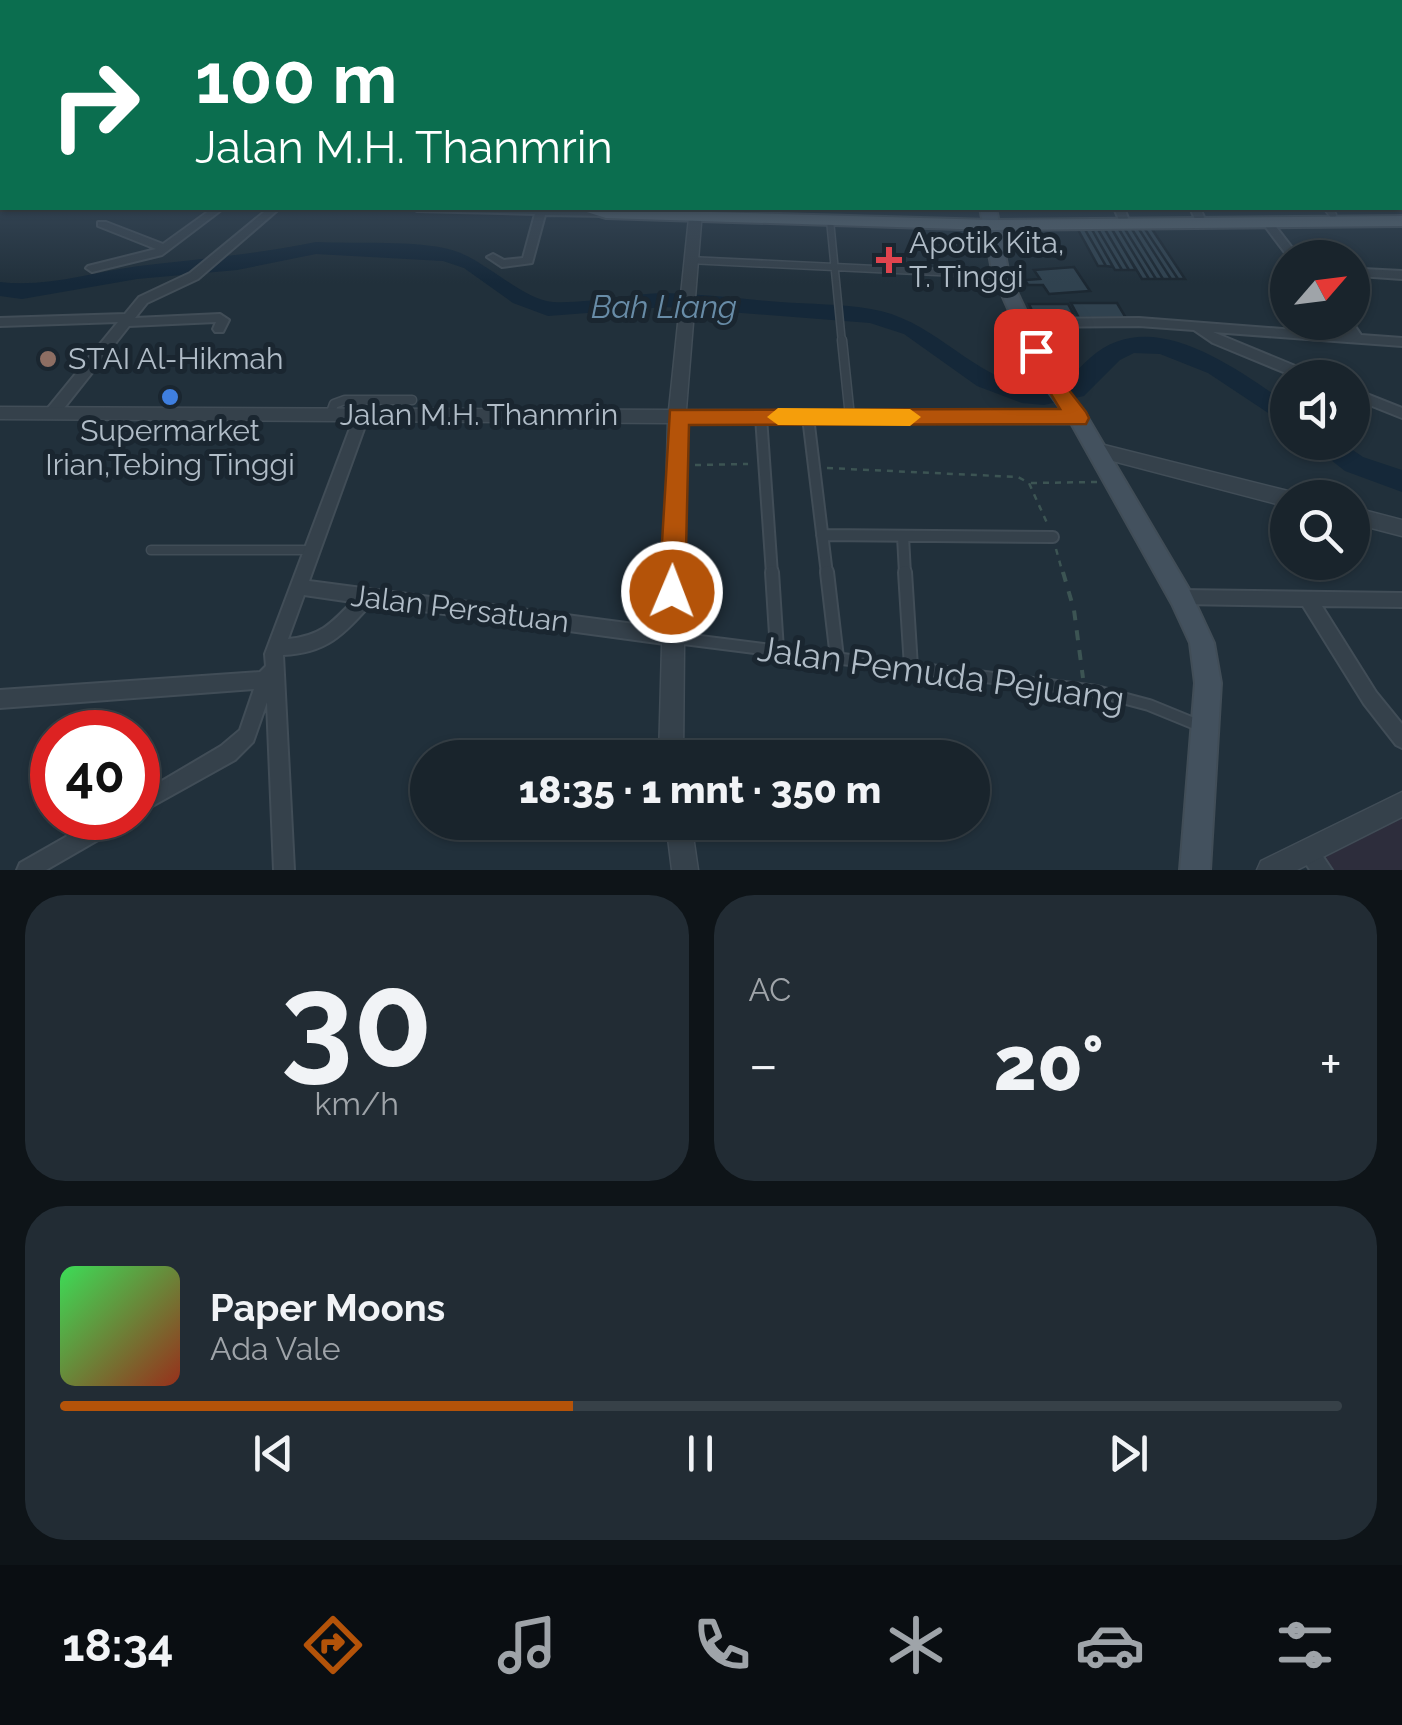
<!DOCTYPE html>
<html lang="id">
<head>
<meta charset="utf-8">
<style>
  :root { --surface:#19242c; --page:#222c34; --text:#f1f3f6; --muted:#9fa4a9; --line:#374148; --accent:#b45309 }
  body { margin:0; font-family:Raleway,sans-serif; background:var(--page); color:var(--text); height:100vh; display:flex; flex-direction:column; font-size:38px; white-space:nowrap }
  * { box-sizing:border-box; margin:0 }
  p { font-size:32px; color:var(--muted) }
  .icon { flex:none; width:55px; height:55px; fill:none; stroke:currentColor; stroke-width:2; stroke-linecap:round; stroke-linejoin:round }
  .map { position:relative; height:870px; overflow:hidden }
  .details { display:flex; flex-direction:column; gap:25px; padding:25px; background:#0e1418; flex:1 }
  .details>* { flex:none }
  .banner { position:absolute; left:0px; top:0px; width:1402px; height:210px; box-shadow:0 2px 8px #0004,0 0 0 2px var(--line); background:#0b6e4f; color:#fff; overflow:hidden }
  .needle { width:65px; rotate:62deg }
  .tools { position:absolute; left:1270px; top:240px; display:grid; gap:20px }
  .tools a { display:grid; place-items:center; width:100px; height:100px; border-radius:50%; background:var(--surface); box-shadow:0 2px 8px #0004,0 0 0 2px var(--line); font-size:50px }
  .speed { position:absolute; left:30px; top:710px; display:flex; gap:20px; font-size:50px; font-weight:700; text-align:center }
  .speed>* { display:grid; place-content:center; width:130px; height:130px; border-radius:50%; background:var(--surface); box-shadow:0 2px 8px #0004,0 0 0 2px var(--line); line-height:1 }
  .speed .limit { border:15px solid #d22; background:#fff; color:#111 }
  .pin { position:absolute; display:grid; place-items:center; width:85px; height:85px; color:#fff; margin:-42px; border-radius:20px; box-shadow:0 5px 15px #0006 }
  .me { position:absolute; width:110px; margin:-55px; rotate:1deg; stroke-linejoin:round; filter:drop-shadow(0 0 8px #0008) }
  .turn { display:flex; align-items:center; gap:35px; height:210px; padding:0 30px; font-size:45px }
  .turn .icon { width:130px; height:130px; stroke-width:2.5 }
  .turn b { display:block; font-size:70px; line-height:85px }
  .big { font-size:75px; font-weight:800; line-height:1.1 }
  .details .widget { flex:1; display:flex; flex-direction:column; justify-content:center; gap:15px; min-width:0; padding:0 35px; border-radius:40px; background:var(--page) }
  .details .dial { align-items:center; gap:0 }
  .dial b { font-size:130px; line-height:1 }
  .song { display:flex; align-items:center; gap:30px }
  .cover { width:120px; height:120px; border-radius:15px; background:linear-gradient(135deg,hsl(130 70% 55%),hsl(10 70% 35%)) }
  .played { height:10px; border-radius:5px; background:linear-gradient(90deg,var(--accent) 40%,var(--line) 40%) }
  .keys { display:flex; justify-content:space-around; direction:ltr }
  .heat { display:flex; justify-content:space-between; align-items:center; font-size:55px; direction:ltr }
  .details .tiles { flex:1; display:grid; gap:25px; grid-template-columns:1fr 1fr }
  .widget:last-child { grid-column:span 2 }
  .trip { position:absolute; left:410px; top:740px; width:580px; height:100px; border-radius:50px; background:var(--surface); box-shadow:0 2px 8px #0004,0 0 0 2px var(--line); font-weight:800; line-height:100px; text-align:center }
  .tabs { display:flex; height:160px; justify-content:space-around; align-items:center; background:#0a0e12; color:var(--muted) }
  .tabs .icon { width:70px; height:70px }
  .tabs .on { color:var(--accent) }
  .tabs b { font-size:45px; color:var(--text) }
  .map>svg:first-child { display:block }
  .medical { fill:#2d2d3c }
  .lines { fill:none; stroke-linecap:round; stroke-linejoin:round }
  .river { fill:#152839; fill-rule:evenodd }
  .building { fill:#30424f; stroke:#1c2832; stroke-width:2.5 }
  .service-far2-casing { stroke:#414d57; stroke-width:9 }
  .service-far1-casing { stroke:#414d57; stroke-width:11 }
  .service-casing { stroke:#414d57; stroke-width:14 }
  .pedestrian-far1-casing { stroke:#414d57; stroke-width:14 }
  .pedestrian-casing { stroke:#414d57; stroke-width:16 }
  .minor-casing { stroke:#414d57; stroke-width:4 }
  .tertiary-casing { stroke:#414d57; stroke-width:3 }
  .secondary-casing { stroke:#414d57; stroke-width:4 }
  .primary-casing { stroke:#414d57; stroke-width:4 }
  .path-far1 { stroke:#3c5453; stroke-width:2.5; stroke-dasharray:6 6; stroke-linecap:butt }
  .path { stroke:#3c5453; stroke-width:4; stroke-dasharray:10 10; stroke-linecap:butt }
  .service-far2 { stroke:#35414b; stroke-width:6 }
  .service-far1 { stroke:#35414b; stroke-width:8 }
  .service { stroke:#35414b; stroke-width:10 }
  .pedestrian-far1 { stroke:#35414b; stroke-width:10 }
  .pedestrian { stroke:#35414b; stroke-width:12 }
  .minor { fill:#35414b; fill-rule:evenodd }
  .tertiary { fill:#35414b; fill-rule:evenodd }
  .secondary { fill:#43515e; fill-rule:evenodd }
  .primary { fill:#53616b; fill-rule:evenodd }
  .route { fill:#b45309; stroke:#753606; stroke-width:2.5 }
  .slow { fill:#f59e0b }
  .health-dot { fill:#e0444e; stroke:#1a2630; stroke-width:4 }
  .education-dot { fill:#8d6e63; stroke:#1a2630; stroke-width:4 }
  .shop-dot { fill:#3f7fe0; stroke:#1a2630; stroke-width:4 }
  .labels { text-anchor:middle; stroke-width:10; stroke-linejoin:round; paint-order:stroke }
  .poi-label { font-size:30px; fill:#b0bcc7; stroke:#1a2630; text-anchor:start }
  .street-label { font-size:30px; fill:#b0bcc7; stroke:#1a2630 }
  .water-label { font-size:32px; font-style:italic; fill:#688ca7; stroke:#1a2630 }
  .near-street-label { font-size:35px; fill:#b0bcc7; stroke:#1a2630 }
</style>
</head>
<body>
<div class="map">
<svg width="1402" height="870" viewBox="0 0 1402 870">
  <rect width="100%" height="100%" fill="#21303b"/>
  <path class="medical" d="M1402,812V870H1329L1318,855Z"/>
  <g class="lines">
    <path class="river" d="M316,242C354,244 417,240 452,250C486,260 521,299 553,302C590,304 629,293 666,293C704,294 742,299 780,302C810,304 841,304 871,309C933,319 969,374 1026,386C1064,393 1066,379 1090,358C1151,303 1235,368 1288,404V426L1208,373L1160,354L1134,353L1120,360L1084,396L1044,405L1022,403L977,386L904,334L870,323L665,307L548,316L513,303L464,268L443,261L316,254L237,270L137,279L22,299L0,296V282C46,288 93,272 139,266C199,259 257,254 316,242Z
      M1308,442H1341L1363,457L1402,470V492L1345,471Z"/>
  </g>
  <path class="building" d="M1076,226H1083L1106,266H1098Z
    M1083,226H1090L1113,267L1106,266Z
    M1090,226H1096L1122,270H1115Z
    M1096,226H1103L1129,270H1122Z
    M1103,226H1110L1136,270H1129Z
    M1110,226H1117L1149,279H1142Z
    M1117,226H1123L1156,279H1149Z
    M1123,226H1130L1163,279H1156Z
    M1130,226H1137L1171,279H1163Z
    M1137,226H1143L1178,279H1171Z
    M1143,226H1150L1185,279H1178Z
    M1023,227L1038,241L1010,242L1011,234Z
    M1074,267L1090,291L1049,294L1043,285H1028L1025,280L1040,279L1034,270Z
    M1071,303H1117L1126,318H1079Z
    M1029,304H1068L1073,313H1033Z"/>
  <g class="lines">
    <defs>
      <path id="service-far2" d="M1327,208L1333,215
        M830,220L842,343
        M689,260L999,275"/>
      <path id="service-far1" d="M842,340L850,417
        M330,415L334,404L345,400H412
        M151,550H312"/>
      <path id="service" d="M676,638L1096,691L1149,705L1198,725"/>
      <path id="pedestrian-far1" d="M761,417L772,574
        M808,417L827,574
        M822,535L1053,537
        M903,536L905,574"/>
      <path id="pedestrian" d="M772,572L777,650
        M827,572L837,658
        M905,572L911,667"/>
      <path id="minor" d="M1400,184H1402V192H1400Z
        M0,192H2V199L0,200Z
        M213,208H224L162,255L92,272L86,268L88,266L156,249L98,226V222H106L163,244Z
        M269,208H280L198,279L147,303L135,318L220,314L229,320L223,332H215L213,329L216,322L129,326L57,417H47L45,413L47,409L118,322L0,326V318L125,314L139,297L190,273Z
        M412,208L606,210L611,213L606,216L545,215L532,263L502,267L487,257L493,254L504,260L523,258L535,214L417,211Z
        M1114,208H1124L1128,218L1127,220H1119Z
        M1190,208H1200L1204,217L1203,219H1195Z
        M1266,218L1270,219L1300,258H1289L1261,221Z
        M1363,269L1402,271V279L1359,276V270Z
        M1139,318L1347,334L1339,322H1352L1361,335L1402,338V346L1213,332L1317,375L1318,378H1298L1213,343L1194,330L1139,326L1021,327L1015,323L1021,319Z
        M1352,388L1402,408V418L1352,398Z
        M362,410L369,415L309,581L672,629L678,631L680,637L678,643L672,645L371,604C343,635 327,653 283,655L294,870H274L267,702L253,742L235,760L138,814V795L221,746L240,730L254,689L0,708V690L260,672L266,666L265,654L355,415ZM304,595L352,602C331,624 320,636 288,639Z
        M1181,590L1402,593V607L1322,606L1376,692L1402,724V748L1396,745L1364,704L1303,606L1181,604L1175,602L1173,597L1175,592Z
        M99,818H127L124,825L46,870H17L20,863Z
        M1307,840L1314,843L1332,870H1310L1297,850L1300,843Z"/>
      <path id="tertiary" d="M690,208H700L702,211L686,410L1078,412L1087,418L1078,424L686,423L683,758H659L668,423L0,419V407L669,410Z
        M1096,443L1288,491L1297,498H1288V507L1090,455L1087,450L1090,445Z
        M1352,507L1402,520V536L1352,523Z
        M1402,792V817L1297,870H1257L1261,861Z
        M666,822H691L698,870H672Z"/>
      <path id="secondary" d="M980,208H996L1009,275L1057,377L1085,413L1189,589L1214,643L1221,683L1210,870H1180L1195,683L1190,643L1172,604L1071,423L1040,380L993,275Z"/>
      <path id="primary" d="M574,208L991,220L1402,216V226L991,230L606,218Z"/>
    </defs>
    <use href="#service-far2" class="service-far2-casing"/>
    <use href="#service-far1" class="service-far1-casing"/>
    <use href="#service" class="service-casing"/>
    <use href="#pedestrian-far1" class="pedestrian-far1-casing"/>
    <use href="#pedestrian" class="pedestrian-casing"/>
    <use href="#minor" class="minor-casing"/>
    <use href="#tertiary" class="tertiary-casing"/>
    <use href="#secondary" class="secondary-casing"/>
    <use href="#primary" class="primary-casing"/>
    <path class="path-far1" d="M695,465L748,464
      M827,468L1018,477L1029,483L1047,523
      M1031,483L1098,482
      M1056,549L1063,574"/>
    <path class="path" d="M1063,572L1074,610L1083,678"/>
    <use href="#service-far2" class="service-far2"/>
    <use href="#service-far1" class="service-far1"/>
    <use href="#service" class="service"/>
    <use href="#pedestrian-far1" class="pedestrian-far1"/>
    <use href="#pedestrian" class="pedestrian"/>
    <use href="#minor" class="minor"/>
    <use href="#tertiary" class="tertiary"/>
    <use href="#secondary" class="secondary"/>
    <use href="#primary" class="primary"/>
  </g>
  <linearGradient id="sky" x2="0" y2="1"><stop stop-color="#121a20"/><stop offset="0.57" stop-color="#3d4e60"/><stop offset="1" stop-color="#3d4e60" stop-opacity="0"/></linearGradient>
  <rect width="1402" height="283" fill="url(#sky)"/>
  <path class="route" d="M1036,344L1043,346L1058,376L1086,412L1089,418L1086,424L689,425L685,592L681,601L672,604L663,601L659,592L670,410L1060,409L1025,351Z"/>
  <path class="slow" d="M778,408L910,409L921,417L910,426L778,425L767,417Z"/>
  <path class="health-dot" d="M884 245h10v10h10v10h-10v10h-10v-10h-10v-10h10z"/>
  <circle class="education-dot" cx="48" cy="359" r="10"/>
  <circle class="shop-dot" cx="170" cy="397" r="10"/>
  <g class="labels">
    <g class="poi-label">
      <text x="909" y="253">Apotik Kita,<tspan x="909" dy="34">T. Tinggi</tspan></text>
      <text x="68" y="369">STAI Al-Hikmah</text>
      <text x="170" y="441" text-anchor="middle">Supermarket<tspan x="170" dy="34">Irian,Tebing Tinggi</tspan></text>
    </g>
    <g class="street-label">
      <text x="479" y="425">Jalan M.H. Thanmrin</text>
      <text transform="translate(460 609) rotate(7)" y="10">Jalan Persatuan</text>
    </g>
    <g class="water-label">
      <text x="664" y="318">Bah Liang</text>
    </g>
    <g class="near-street-label">
      <text transform="translate(941 674) rotate(8)" y="12">Jalan Pemuda Pejuang</text>
    </g>
  </g>
</svg>
<div class="tools">
<a><svg class="needle" viewBox="-14 -14 28 28"><path d="M0-13l5 13h-10z" fill="#e53935"/><path d="M0 13l5-13h-10z" fill="#9fa4a9"/></svg></a>
<a><svg class="icon" aria-label="sound" viewBox="0 0 24 24"><path d="M4 9h4l5-4v14l-5-4H4zM17 9q2 3 0 6"/></svg></a>
<a><svg class="icon" aria-label="search" viewBox="0 0 24 24"><circle cx="10" cy="10" r="6"/><path d="M15 15l6 6"/></svg></a>
</div>
<div class="speed"><div class="limit">40</div></div>
<div class="pin" style="left:1036px;top:351px;background:#d93025"><svg class="icon" aria-label="arrive" viewBox="0 0 24 24"><path d="M6 21V4h12l-3 4 3 4H6"/></svg></div>
<svg class="me" style="left:672px;top:592px" viewBox="-20 -20 40 40"><circle r="17" fill="#b45309" stroke="#fff" stroke-width="3"/><path d="M0-11L8 9 0 5-8 9z" fill="#fff"/></svg>
<div class="trip">18:35 · 1 mnt · 350 m</div>
<div class="banner">
<div class="turn"><svg class="icon" aria-label="right" viewBox="0 0 24 24"><path d="M7 20v-9h11M14 6l5 5-5 5"/></svg><div><b>100 m</b>Jalan M.H. Thanmrin</div></div>
</div>
</div>
<section class="details">
<div class="tiles">
<div class="widget dial"><b>30</b><p>km/h</p></div>
<div class="widget"><p>AC</p>
<div class="heat"><a>−</a><b class="big">20°</b><a>+</a></div>
</div>
<div class="widget">
<div class="song"><i class="cover"></i><div><b>Paper Moons</b><p>Ada Vale</p></div></div>
<div class="played"></div>
<div class="keys"><svg class="icon" aria-label="previous" viewBox="0 0 24 24"><path d="M18 5L8 12l10 7zM5 5v14"/></svg><svg class="icon" aria-label="pause" viewBox="0 0 24 24"><path d="M8 5v14M16 5v14"/></svg><svg class="icon" aria-label="next" viewBox="0 0 24 24"><path d="M6 5l10 7-10 7zM19 5v14"/></svg></div>
</div>
</div>
</section>
<nav class="tabs">
<b>18:34</b>
<svg class="icon on" aria-label="directions" viewBox="0 0 24 24"><path d="M12 3l9 9-9 9-9-9zM9 14v-3h6M13 9l2 2-2 2"/></svg>
<svg class="icon" aria-label="music" viewBox="0 0 24 24"><path d="M9 18V5l10-2v13"/><circle cx="6" cy="18" r="3"/><circle cx="16" cy="16" r="3"/></svg>
<svg class="icon" aria-label="phone" viewBox="0 0 24 24"><path d="M5 4h4l2 5-3 2q2 4 5 5l2-3 5 2v4C11 20 4 13 5 4z"/></svg>
<svg class="icon" aria-label="climate" viewBox="0 0 24 24"><path d="M12 3v18M4 7l16 10M4 17L20 7"/></svg>
<svg class="icon" aria-label="car" viewBox="0 0 24 24"><path d="M5 17H2v-5l4-1 3-4h7l3 4 3 1v5h-3M9 17h6M6 11h13"/><circle cx="7" cy="17" r="2"/><circle cx="17" cy="17" r="2"/></svg>
<svg class="icon" aria-label="filters" viewBox="0 0 24 24"><path d="M4 7h16M4 17h16"/><circle cx="9" cy="7" r="2"/><circle cx="15" cy="17" r="2"/></svg>
</nav>
</body>
</html>
